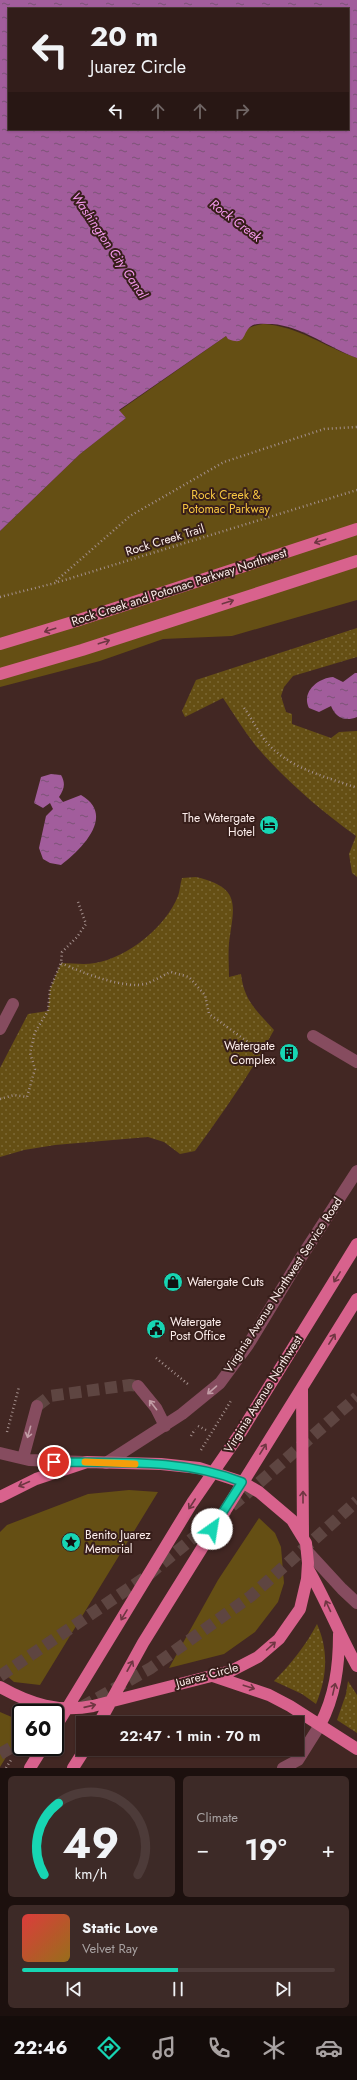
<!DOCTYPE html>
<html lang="en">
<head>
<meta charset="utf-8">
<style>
  :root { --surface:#321d1a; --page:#3d2a27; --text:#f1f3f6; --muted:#a8a2a2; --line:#4d3b39; --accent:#17d5b3 }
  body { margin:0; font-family:Jost,sans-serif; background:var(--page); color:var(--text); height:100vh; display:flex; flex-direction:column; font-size:15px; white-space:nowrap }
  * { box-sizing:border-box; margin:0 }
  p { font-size:13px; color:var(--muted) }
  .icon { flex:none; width:22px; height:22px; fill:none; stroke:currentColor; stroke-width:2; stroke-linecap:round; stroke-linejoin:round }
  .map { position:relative; height:1768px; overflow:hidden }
  .panel { display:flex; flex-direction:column; gap:8px; padding:8px; background:#1c100e; flex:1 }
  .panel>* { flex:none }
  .guide { position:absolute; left:8px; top:8px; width:341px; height:122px; border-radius:0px; box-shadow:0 1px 3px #0004,0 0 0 1px var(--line); background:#321d1a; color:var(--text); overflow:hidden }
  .speed { position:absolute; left:12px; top:1704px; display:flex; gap:8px; font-size:20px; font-weight:700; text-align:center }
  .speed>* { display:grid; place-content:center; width:52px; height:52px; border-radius:50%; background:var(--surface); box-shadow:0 1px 3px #0004,0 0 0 1px var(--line); line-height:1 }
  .speed .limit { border:2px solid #111; border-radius:6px; background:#fff; color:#111 }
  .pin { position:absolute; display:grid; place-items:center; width:34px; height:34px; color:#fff; margin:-17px; border:2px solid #fff; border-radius:50%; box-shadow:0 1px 4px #0007 }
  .me { position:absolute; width:44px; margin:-22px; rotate:32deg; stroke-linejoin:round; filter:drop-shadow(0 0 3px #0008) }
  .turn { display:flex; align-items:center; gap:14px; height:84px; padding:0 16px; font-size:18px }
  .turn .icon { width:52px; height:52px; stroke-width:2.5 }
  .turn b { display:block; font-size:28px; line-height:34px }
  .lanes { display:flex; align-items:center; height:38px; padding:0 16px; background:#0003; justify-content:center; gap:20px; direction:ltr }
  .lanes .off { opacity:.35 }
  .big { font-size:30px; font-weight:600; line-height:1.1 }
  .panel .card { flex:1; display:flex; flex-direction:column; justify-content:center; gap:6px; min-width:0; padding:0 14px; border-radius:6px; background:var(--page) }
  .panel .dial { align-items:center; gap:0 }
  .dial svg { height:104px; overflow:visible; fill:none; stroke:var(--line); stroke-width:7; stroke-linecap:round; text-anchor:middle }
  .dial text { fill:var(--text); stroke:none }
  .song { display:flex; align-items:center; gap:12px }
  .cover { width:48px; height:48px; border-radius:6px; background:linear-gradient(135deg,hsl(0 70% 55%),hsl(40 70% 35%)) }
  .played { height:4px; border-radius:2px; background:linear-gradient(90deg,var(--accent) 50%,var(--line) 50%) }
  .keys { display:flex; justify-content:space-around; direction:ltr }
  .heat { display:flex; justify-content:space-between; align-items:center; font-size:22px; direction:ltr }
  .panel .tiles { flex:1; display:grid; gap:8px; grid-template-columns:1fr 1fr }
  .card:last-child { grid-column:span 2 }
  .trip { position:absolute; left:76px; top:1716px; width:228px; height:40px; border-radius:0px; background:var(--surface); box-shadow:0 1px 3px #0004,0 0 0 1px var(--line); font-weight:600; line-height:40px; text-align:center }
  .menu { display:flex; height:64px; justify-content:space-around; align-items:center; background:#140c0a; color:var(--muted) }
  .menu .icon { width:28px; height:28px }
  .menu .selected { color:var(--accent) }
  .menu b { font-size:18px; color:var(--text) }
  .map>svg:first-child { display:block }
  .grass { fill:url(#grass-dots) }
  .park { fill:#654f14 }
  .water { fill:url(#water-ripples); fill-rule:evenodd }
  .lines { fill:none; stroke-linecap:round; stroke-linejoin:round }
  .minor-tunnel { stroke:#5e4541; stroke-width:12; stroke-dasharray:12 6; stroke-linecap:butt }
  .highway-tunnel { stroke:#5e4541; stroke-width:12; stroke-dasharray:12 6; stroke-linecap:butt }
  .path { stroke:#a4908d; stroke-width:2.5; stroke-dasharray:1 3; stroke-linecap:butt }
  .minor { stroke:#864c5f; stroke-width:12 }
  .major { stroke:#d8628d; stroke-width:12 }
  .oneway { stroke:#6f3642 }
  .oneway2 { stroke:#c29da6 }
  .route-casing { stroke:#0f8a74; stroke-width:10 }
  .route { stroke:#17d5b3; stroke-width:7 }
  .slow { stroke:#f59e0b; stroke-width:7 }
  .labels { text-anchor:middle; stroke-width:4; stroke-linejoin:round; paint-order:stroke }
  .park-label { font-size:12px; fill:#f7c642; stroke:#371e1a }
  .street-label { font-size:12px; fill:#fdeeec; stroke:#371e1a }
  .poi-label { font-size:12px; fill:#fdeeec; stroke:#371e1a; text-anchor:start }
  .water-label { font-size:13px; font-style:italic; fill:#f69aee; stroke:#371e1a }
</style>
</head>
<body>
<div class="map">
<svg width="357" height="1768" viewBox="0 0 357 1768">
  <defs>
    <pattern id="grass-dots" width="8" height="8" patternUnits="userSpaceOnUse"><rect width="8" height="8" fill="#654f14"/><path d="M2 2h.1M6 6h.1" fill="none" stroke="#7c6936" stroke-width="1.8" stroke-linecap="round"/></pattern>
    <pattern id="water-ripples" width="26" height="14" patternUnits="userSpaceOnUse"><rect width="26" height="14" fill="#a25d9c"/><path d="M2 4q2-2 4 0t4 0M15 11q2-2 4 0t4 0" fill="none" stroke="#7b5376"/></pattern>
  </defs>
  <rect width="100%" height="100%" fill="#422723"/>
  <path class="grass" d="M357,628V657L293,676L284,687L281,696L286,712L292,714V724L331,738L339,732L357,731V877L352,873L349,854L356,836C319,809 286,781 256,746C244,731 234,714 223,698L185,717L182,711L196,680Z
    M196,877C242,888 234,905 229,943C228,954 229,966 229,977L241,974C244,1001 257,1011 274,1030C251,1073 224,1111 195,1151L180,1154L164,1142L148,1137L55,1145L24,1150L0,1157V1068L28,1014L48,1011L50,989L61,963C72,963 84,965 95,963C127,958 166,927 178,896C180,891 180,884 182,878Z
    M317,1624C329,1651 327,1677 316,1704L302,1694L274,1681C291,1664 306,1645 317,1624Z
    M348,1681L357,1695V1733L337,1720L346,1694Z"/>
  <path class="park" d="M263,324C298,326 325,347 357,358V600L232,636L163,639L100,661L0,687V531L80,454L126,418L119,411L226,336L229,339C240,333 251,325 263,324Z
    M129,1490L158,1492L40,1685L14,1682L0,1670V1532L7,1525L88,1494Z
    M259,1518L275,1533L281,1547L284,1583L278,1602L255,1632L224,1654L169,1668L218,1580Z
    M0,1712L21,1721V1733L0,1767Z"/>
  <path class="water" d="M0,0H357V358C329,348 302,326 272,324C266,324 259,323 253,325C241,331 248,347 228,339L226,336L119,410L126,418L80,454L0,531ZM9,9H348V129H9Z
    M355,673H357V717C345,722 336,718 331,706L319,712L309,708C301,692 318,678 333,677L343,682Z
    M51,774L61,775C66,784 64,789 59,797L63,802L81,795C116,815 82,849 61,865L50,863L43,859L39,848L46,816L53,809L50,803L43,808L34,803L41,777Z"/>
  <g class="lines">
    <path class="minor-tunnel" d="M37,1406L50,1396L130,1385L138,1386"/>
    <path class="highway-tunnel" d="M0,1676L147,1576L245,1495L357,1397
      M82,1707L151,1668L251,1596L357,1501
      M0,1754L21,1742"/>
    <path class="path" d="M56,581L130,516L224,462L324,429L357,427
      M0,597L55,583L357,490
      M244,708C253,720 259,734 268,744C291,769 327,777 357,788
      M78,902L86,924L77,937L62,952L61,963C80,972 128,991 148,983C156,980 163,975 171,972L189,977L205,995L209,1014L255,1047L269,1066
      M0,1099L14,1095L27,1097L35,1069L30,1053L35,1032L48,1011L50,989L61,963
      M156,1358L189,1385
      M198,1426L206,1430
      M7,1432L19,1387
      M191,1436L195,1429
      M201,1450L232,1399
      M6,1768L11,1760"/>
    <path class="minor" d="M0,1029L13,1004
      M313,1036L357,1062
      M138,1386L156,1408L165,1426
      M0,1453L29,1460L84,1462
      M23,1458L37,1406
      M106,1463L182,1414L220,1383L248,1345L300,1259L357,1171
      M307,1551L342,1589L357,1603
      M283,1768L298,1760L320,1725"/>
    <path class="major" d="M0,644L76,621L357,529
      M0,674L82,650L357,561
      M302,1388L303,1536
      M0,1497L36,1479L87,1462L161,1464L199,1468L242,1482L259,1492L292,1520L306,1543L308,1563L307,1579L300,1609L279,1639L258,1657L231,1671L93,1706C59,1713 30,1704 0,1687
      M308,1569C326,1600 339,1634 357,1666
      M213,1676L269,1695L290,1706L357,1749
      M99,1723L143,1643L357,1299
      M320,1725C335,1696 339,1667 339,1634
      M55,1728L192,1503L241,1432L357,1244
      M30,1768L43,1747
      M73,1768L85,1749"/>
  </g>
  <defs><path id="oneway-shaft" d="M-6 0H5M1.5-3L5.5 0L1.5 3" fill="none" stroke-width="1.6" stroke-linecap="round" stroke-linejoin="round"/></defs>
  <g class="oneway">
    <use href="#oneway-shaft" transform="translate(320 541) rotate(162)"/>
    <use href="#oneway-shaft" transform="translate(228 602) rotate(-18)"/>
    <use href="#oneway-shaft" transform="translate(50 630) rotate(162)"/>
    <use href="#oneway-shaft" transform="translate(104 642) rotate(-18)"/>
    <use href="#oneway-shaft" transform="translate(337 1277) rotate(122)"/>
    <use href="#oneway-shaft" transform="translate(332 1339) rotate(-58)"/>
    <use href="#oneway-shaft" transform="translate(263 1449) rotate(-58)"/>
    <use href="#oneway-shaft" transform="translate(24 1484) rotate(156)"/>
    <use href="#oneway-shaft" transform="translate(303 1497) rotate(-90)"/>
    <use href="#oneway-shaft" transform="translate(192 1504) rotate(123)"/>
    <use href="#oneway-shaft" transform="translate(328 1606) rotate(-115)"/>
    <use href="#oneway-shaft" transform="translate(124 1615) rotate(121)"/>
    <use href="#oneway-shaft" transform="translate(271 1646) rotate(-42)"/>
    <use href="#oneway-shaft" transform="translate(130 1666) rotate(-61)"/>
    <use href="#oneway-shaft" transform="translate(249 1687) rotate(18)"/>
    <use href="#oneway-shaft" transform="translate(334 1689) rotate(-77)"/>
    <use href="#oneway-shaft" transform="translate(90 1706) rotate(-13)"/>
  </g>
  <g class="oneway2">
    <use href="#oneway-shaft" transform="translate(212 1390) rotate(139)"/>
    <use href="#oneway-shaft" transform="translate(153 1405) rotate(-128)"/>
    <use href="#oneway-shaft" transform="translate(29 1432) rotate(106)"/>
  </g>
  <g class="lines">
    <defs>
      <path id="route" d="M54,1462C117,1463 182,1458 242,1482L212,1529"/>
    </defs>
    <use href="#route" class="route-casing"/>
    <use href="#route" class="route"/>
    <path class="slow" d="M85,1462L135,1464"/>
  </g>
  <defs>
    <symbol id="hotel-disc" viewBox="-11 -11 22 22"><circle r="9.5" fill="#17d5b3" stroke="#371e1a"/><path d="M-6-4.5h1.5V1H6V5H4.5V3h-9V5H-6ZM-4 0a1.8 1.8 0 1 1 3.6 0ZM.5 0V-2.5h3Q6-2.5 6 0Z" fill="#111"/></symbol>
    <symbol id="building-disc" viewBox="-11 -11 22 22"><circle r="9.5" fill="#17d5b3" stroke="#371e1a"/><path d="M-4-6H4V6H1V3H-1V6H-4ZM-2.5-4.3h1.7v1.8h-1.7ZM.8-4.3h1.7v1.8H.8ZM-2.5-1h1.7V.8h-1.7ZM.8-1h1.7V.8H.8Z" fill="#111"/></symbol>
    <symbol id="shop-disc" viewBox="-11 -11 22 22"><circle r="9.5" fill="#17d5b3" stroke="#371e1a"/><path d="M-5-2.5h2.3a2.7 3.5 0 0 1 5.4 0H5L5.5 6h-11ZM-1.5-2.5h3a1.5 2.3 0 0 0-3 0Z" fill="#111"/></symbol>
    <symbol id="civic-disc" viewBox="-11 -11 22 22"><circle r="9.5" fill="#17d5b3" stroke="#371e1a"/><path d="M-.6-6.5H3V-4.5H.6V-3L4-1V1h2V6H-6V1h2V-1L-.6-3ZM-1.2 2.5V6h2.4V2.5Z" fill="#111"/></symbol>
    <symbol id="sight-disc" viewBox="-11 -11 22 22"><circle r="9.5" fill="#17d5b3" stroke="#371e1a"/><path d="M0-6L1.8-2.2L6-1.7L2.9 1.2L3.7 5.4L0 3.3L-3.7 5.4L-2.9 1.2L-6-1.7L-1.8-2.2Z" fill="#111"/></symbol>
  </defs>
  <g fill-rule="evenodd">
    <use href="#hotel-disc" x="258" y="814" width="22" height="22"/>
    <use href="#building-disc" x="278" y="1042" width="22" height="22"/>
    <use href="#shop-disc" x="162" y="1271" width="22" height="22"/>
    <use href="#civic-disc" x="145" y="1318" width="22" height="22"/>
    <use href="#sight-disc" x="60" y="1531" width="22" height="22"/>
  </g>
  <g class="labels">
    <g class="park-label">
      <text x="226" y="499">Rock Creek &amp;<tspan x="226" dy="14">Potomac Parkway</tspan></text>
    </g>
    <g class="street-label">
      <text transform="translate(165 540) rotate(-17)" y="4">Rock Creek Trail</text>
      <text transform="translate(179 587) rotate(-18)" y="4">Rock Creek and Potomac Parkway Northwest</text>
      <text transform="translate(283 1285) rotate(-57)" y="4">Virginia Avenue Northwest Service Road</text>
      <text transform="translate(263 1394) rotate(-58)" y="4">Virginia Avenue Northwest</text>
      <text transform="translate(207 1675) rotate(-15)" y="4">Juarez Circle</text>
    </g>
    <g class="poi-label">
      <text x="255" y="822" text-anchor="end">The Watergate<tspan x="255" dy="14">Hotel</tspan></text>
      <text x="275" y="1050" text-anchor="end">Watergate<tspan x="275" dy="14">Complex</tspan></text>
      <text x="187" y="1286">Watergate Cuts</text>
      <text x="170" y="1326">Watergate<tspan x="170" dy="14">Post Office</tspan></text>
      <text x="85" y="1539">Benito Juarez<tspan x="85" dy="14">Memorial</tspan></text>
    </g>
    <g class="water-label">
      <text transform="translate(236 220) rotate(37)" y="5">Rock Creek</text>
      <text transform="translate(110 245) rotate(56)" y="5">Washington City Canal</text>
    </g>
  </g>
</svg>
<div class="speed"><div class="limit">60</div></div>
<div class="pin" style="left:54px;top:1462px;background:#d93025"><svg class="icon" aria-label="arrive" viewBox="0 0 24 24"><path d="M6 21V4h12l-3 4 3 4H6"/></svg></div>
<svg class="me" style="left:212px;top:1529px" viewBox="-20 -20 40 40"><circle r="19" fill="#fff"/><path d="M0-13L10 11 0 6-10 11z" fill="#17d5b3"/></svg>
<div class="trip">22:47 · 1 min · 70 m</div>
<div class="guide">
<div class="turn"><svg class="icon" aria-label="left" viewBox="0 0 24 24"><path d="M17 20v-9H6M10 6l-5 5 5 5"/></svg><div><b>20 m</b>Juarez Circle</div></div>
<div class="lanes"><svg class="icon" aria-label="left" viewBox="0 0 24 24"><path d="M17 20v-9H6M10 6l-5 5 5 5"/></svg><svg class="icon off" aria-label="ahead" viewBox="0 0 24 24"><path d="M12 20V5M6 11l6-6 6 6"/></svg><svg class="icon off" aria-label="ahead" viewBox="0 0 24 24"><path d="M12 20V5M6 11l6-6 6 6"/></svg><svg class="icon off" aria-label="right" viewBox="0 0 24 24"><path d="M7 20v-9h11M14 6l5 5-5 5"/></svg></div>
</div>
</div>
<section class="panel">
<div class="tiles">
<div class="card dial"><svg viewBox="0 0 100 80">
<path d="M14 69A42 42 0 1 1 86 69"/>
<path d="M14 69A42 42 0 0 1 25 14" stroke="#17d5b3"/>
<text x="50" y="56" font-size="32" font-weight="700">49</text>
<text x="50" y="72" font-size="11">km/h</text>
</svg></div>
<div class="card"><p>Climate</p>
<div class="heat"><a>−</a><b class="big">19°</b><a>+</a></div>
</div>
<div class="card">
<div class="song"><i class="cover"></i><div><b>Static Love</b><p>Velvet Ray</p></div></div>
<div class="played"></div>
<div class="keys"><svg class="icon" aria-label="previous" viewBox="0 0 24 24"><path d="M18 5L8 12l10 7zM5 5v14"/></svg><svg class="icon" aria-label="pause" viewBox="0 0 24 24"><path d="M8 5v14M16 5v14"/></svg><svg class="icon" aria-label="next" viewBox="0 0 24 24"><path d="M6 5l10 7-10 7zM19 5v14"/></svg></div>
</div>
</div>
</section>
<nav class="menu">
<b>22:46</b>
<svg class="icon selected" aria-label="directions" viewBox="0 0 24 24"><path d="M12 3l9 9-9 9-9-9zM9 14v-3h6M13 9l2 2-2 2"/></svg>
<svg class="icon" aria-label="music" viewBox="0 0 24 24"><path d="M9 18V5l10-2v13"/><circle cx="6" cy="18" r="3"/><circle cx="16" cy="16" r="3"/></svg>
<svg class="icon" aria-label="phone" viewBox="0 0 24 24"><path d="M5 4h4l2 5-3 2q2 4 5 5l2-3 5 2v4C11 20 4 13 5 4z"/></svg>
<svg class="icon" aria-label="climate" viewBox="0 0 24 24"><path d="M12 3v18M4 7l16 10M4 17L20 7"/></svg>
<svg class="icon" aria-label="car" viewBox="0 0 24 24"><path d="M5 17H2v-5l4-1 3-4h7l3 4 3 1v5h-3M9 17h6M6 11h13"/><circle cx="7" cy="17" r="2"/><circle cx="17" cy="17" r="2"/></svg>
</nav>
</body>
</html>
